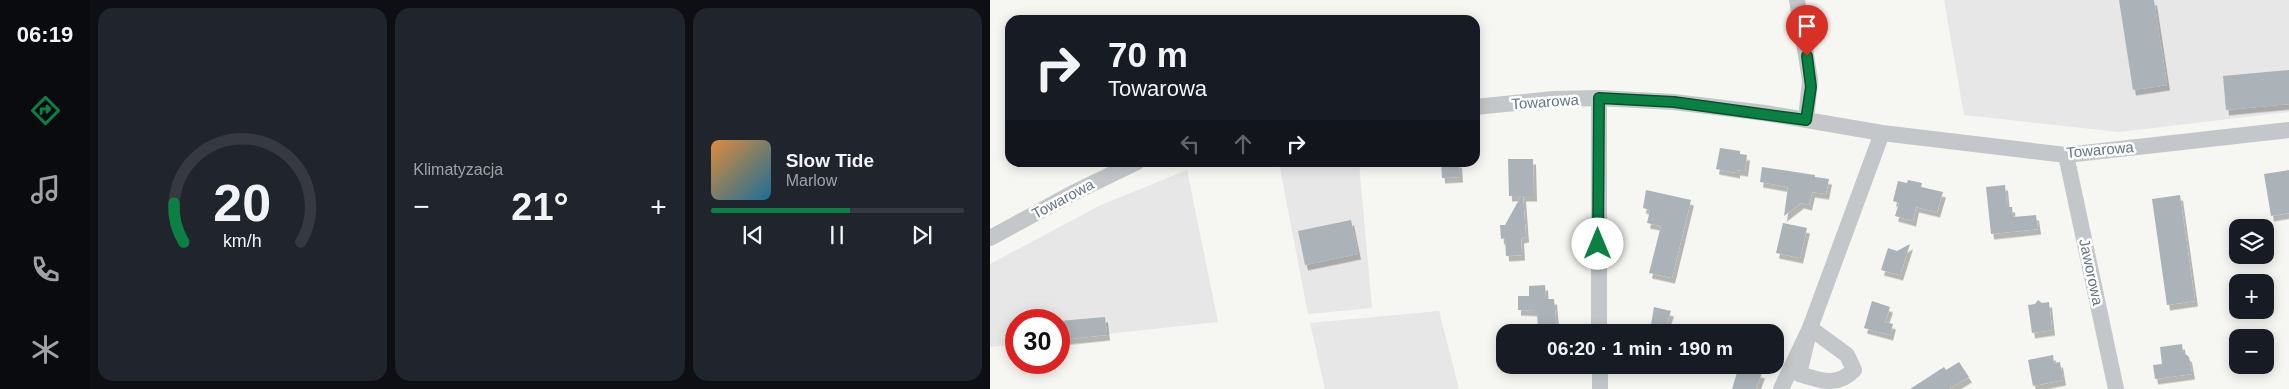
<!DOCTYPE html>
<html lang="pl">
<head>
<meta charset="utf-8">
<style>
  :root { --surface:#171b24; --page:#20242c; --text:#f1f3f6; --muted:#9ea1a6; --line:#363941; --accent:#0b8043 }
  body { margin:0; font-family:Arial,sans-serif; background:var(--page); color:var(--text); height:100vh; display:flex; flex-direction:column; font-size:19px; white-space:nowrap }
  * { box-sizing:border-box; margin:0 }
  p { font-size:16px; color:var(--muted) }
  .icon { flex:none; width:28px; height:28px; fill:none; stroke:currentColor; stroke-width:2; stroke-linecap:round; stroke-linejoin:round }
  .map { position:relative; flex:1; overflow:hidden }
  .drawer { display:flex; flex-direction:column; gap:8px; padding:8px; background:#0d0f14; width:900px }
  .drawer>* { flex:none }
  .top-card { position:absolute; left:15px; top:15px; width:475px; height:152px; border-radius:15px; box-shadow:0 2px 12px #0003; background:#171b24; color:var(--text); overflow:hidden }
  .buttons { position:absolute; left:1239px; top:219px; display:grid; gap:10px }
  .buttons a { display:grid; place-items:center; width:45px; height:45px; border-radius:10px; background:var(--surface); box-shadow:0 2px 12px #0003; font-size:25px }
  .speed { position:absolute; left:15px; top:309px; display:flex; gap:10px; font-size:25px; font-weight:700; text-align:center }
  .speed>* { display:grid; place-content:center; width:65px; height:65px; border-radius:50%; background:var(--surface); box-shadow:0 2px 12px #0003; line-height:1 }
  .speed .limit { border:8px solid #d22; background:#fff; color:#111 }
  .pin { position:absolute; display:grid; place-items:center; width:42px; height:42px; color:#fff; margin:-51px -21px; border-radius:50% 50% 50% 0; rotate:-45deg; box-shadow:0 0 5px #0007 }
  .pin .icon { rotate:45deg }
  .me { position:absolute; width:55px; margin:-28px; rotate:0deg; stroke-linejoin:round; filter:drop-shadow(0 0 4px #0008) }
  .turn { display:flex; align-items:center; gap:18px; height:105px; padding:0 20px; font-size:22px }
  .turn .icon { width:65px; height:65px; stroke-width:2.5 }
  .turn b { display:block; font-size:35px; line-height:42px }
  .lanes { display:flex; align-items:center; height:48px; padding:0 20px; background:#0003; justify-content:center; gap:25px; direction:ltr }
  .lanes .off { opacity:.35 }
  .big { font-size:38px; font-weight:800; line-height:1.1 }
  .drawer .widget { flex:1; display:flex; flex-direction:column; justify-content:center; gap:8px; min-width:0; padding:0 18px; border-radius:15px; background:var(--page) }
  .drawer .dial { align-items:center; gap:0 }
  .dial svg { height:130px; overflow:visible; fill:none; stroke:var(--line); stroke-width:7; stroke-linecap:round; text-anchor:middle }
  .dial text { fill:var(--text); stroke:none }
  .song { display:flex; align-items:center; gap:15px }
  .cover { width:60px; height:60px; border-radius:8px; background:linear-gradient(135deg,hsl(30 70% 55%),hsl(200 70% 35%)) }
  .played { height:5px; border-radius:2px; background:linear-gradient(90deg,var(--accent) 55%,var(--line) 55%) }
  .keys { display:flex; justify-content:space-around; direction:ltr }
  .heat { display:flex; justify-content:space-between; align-items:center; font-size:28px; direction:ltr }
  .drawer .tiles { flex:1; display:grid; gap:8px; grid-template-columns:repeat(3,1fr) }
  .trip { position:absolute; left:506px; top:324px; width:288px; height:50px; border-radius:15px; background:var(--surface); box-shadow:0 2px 12px #0003; font-weight:800; line-height:50px; text-align:center }
  main { display:flex; flex:1; min-height:0 }
  .tab-bar { display:flex; flex-direction:column; width:90px; justify-content:space-around; align-items:center; background:#090b0e; color:var(--muted) }
  .tab-bar .icon { width:35px; height:35px }
  .tab-bar .on { color:var(--accent) }
  .tab-bar b { font-size:22px; color:var(--text) }
  .map>svg:first-child { display:block }
  .built { fill:#e6e7e6 }
  .building { fill:#abb3b9; filter:url(#shadow) }
  .lines { fill:none; stroke-linecap:round; stroke-linejoin:round }
  .street { stroke:#c3c7ca; stroke-width:16 }
  .route-casing { stroke:#07532c; stroke-width:12 }
  .route { stroke:#0b8043; stroke-width:9 }
  .labels { text-anchor:middle; stroke-width:5; stroke-linejoin:round; paint-order:stroke }
  .street-label { font-size:15px; fill:#647584; stroke:#fff }
</style>
</head>
<body>
<main>
<nav class="tab-bar">
<b>06:19</b>
<svg class="icon on" aria-label="directions" viewBox="0 0 24 24"><path d="M12 3l9 9-9 9-9-9zM9 14v-3h6M13 9l2 2-2 2"/></svg>
<svg class="icon" aria-label="music" viewBox="0 0 24 24"><path d="M9 18V5l10-2v13"/><circle cx="6" cy="18" r="3"/><circle cx="16" cy="16" r="3"/></svg>
<svg class="icon" aria-label="phone" viewBox="0 0 24 24"><path d="M5 4h4l2 5-3 2q2 4 5 5l2-3 5 2v4C11 20 4 13 5 4z"/></svg>
<svg class="icon" aria-label="climate" viewBox="0 0 24 24"><path d="M12 3v18M4 7l16 10M4 17L20 7"/></svg>
</nav>
<section class="drawer">
<div class="tiles">
<div class="widget dial"><svg viewBox="0 0 100 80">
<path d="M14 69A42 42 0 1 1 86 69"/>
<path d="M14 69A42 42 0 0 1 8 45" stroke="#0b8043"/>
<text x="50" y="56" font-size="32" font-weight="700">20</text>
<text x="50" y="72" font-size="11">km/h</text>
</svg></div>
<div class="widget"><p>Klimatyzacja</p>
<div class="heat"><a>−</a><b class="big">21°</b><a>+</a></div>
</div>
<div class="widget">
<div class="song"><i class="cover"></i><div><b>Slow Tide</b><p>Marlow</p></div></div>
<div class="played"></div>
<div class="keys"><svg class="icon" aria-label="previous" viewBox="0 0 24 24"><path d="M18 5L8 12l10 7zM5 5v14"/></svg><svg class="icon" aria-label="pause" viewBox="0 0 24 24"><path d="M8 5v14M16 5v14"/></svg><svg class="icon" aria-label="next" viewBox="0 0 24 24"><path d="M6 5l10 7-10 7zM19 5v14"/></svg></div>
</div>
</div>
</section>
<div class="map">
<svg width="1299" height="389" viewBox="0 0 1299 389">
  <defs>
    <filter id="shadow"><feDropShadow dx="3" dy="5.5" stdDeviation="0" flood-color="#0004"/></filter>
  </defs>
  <rect width="100%" height="100%" fill="#f6f6f2"/>
  <path class="built" d="M954,0H1299V112L1129,132L974,115Z
    M289,163H369L382,308L318,314Z
    M197,170L228,322L69,339V320H26V344L0,347V264L111,205Z
    M449,311L469,389H335L320,323Z"/>
  <path class="building" d="M1129,0H1164L1177,85L1143,90Z
    M1299,70V104L1236,110L1233,76Z
    M730,148L750,151V154L757,155L755,171L747,170V173L726,169Z
    M518,159H543L544,196H533L536,237L531,238L532,255L516,256L515,238L511,239L510,225H515L531,196H519Z
    M451,162H469L470,177L452,178Z
    M772,167L825,175V177L839,179L836,194L822,192L819,205L811,203L794,216L798,187L770,182Z
    M1299,170V213L1281,216L1274,174Z
    M918,180L932,183L931,187L953,192L947,212L926,207L923,221L905,216L909,203L903,201L908,181L917,183Z
    M1015,185L1017,207H1022L1023,217L1046,215L1048,229L1001,234L996,187Z
    M656,190L701,200L682,278L659,273L671,226L657,223L660,210L653,208Z
    M1190,195L1205,301L1177,305L1162,199Z
    M361,220L368,254L315,265L308,231Z
    M793,223L817,228L810,258L786,253Z
    M920,244L910,275L891,270L898,248L907,251Z
    M555,285L556,299H564L567,332H548L547,311L528,310V296H539V286Z
    M1048,300L1052,303L1059,302L1062,330L1042,333L1038,305L1045,304Z
    M882,301L900,307L895,322L903,324L900,335L874,328Z
    M664,307L681,311L674,332L660,330Z
    M115,317L117,335L69,340V321Z
    M1192,344L1193,352L1199,357L1202,374L1165,379L1163,365L1172,364L1170,347Z
    M1063,355L1064,363L1070,362L1073,380L1043,386L1038,360Z
    M969,362L979,377L959,389H920L954,367L956,370Z
    M749,366L772,373L766,389H742Z"/>
  <g class="lines">
    <path class="street" d="M807,0L820,80L816,120
      M485,107L564,99L609,98L684,102L775,113L892,133L1076,155L1299,130
      M1076,155L1126,389
      M0,238L83,193L147,162
      M609,332V98
      M610,365V389
      M791,389L820,328L857,355L864,370C846,388 830,380 809,374L820,328L892,133"/>
  </g>
  <g class="lines">
    <defs>
      <path id="route" d="M608,244L609,98L684,102L816,120L821,87L817,56"/>
    </defs>
    <use href="#route" class="route-casing"/>
    <use href="#route" class="route"/>
  </g>
  <g class="labels">
    <g class="street-label">
      <text transform="translate(555 102) rotate(-4)" y="5">Towarowa</text>
      <text transform="translate(1110 150) rotate(-5)" y="5">Towarowa</text>
      <text transform="translate(73 199) rotate(-28)" y="5">Towarowa</text>
      <text transform="translate(1101 272) rotate(78)" y="5">Jaworowa</text>
    </g>
  </g>
</svg>
<div class="buttons">
<a><svg class="icon" aria-label="layers" viewBox="0 0 24 24"><path d="M12 4l9 5-9 5-9-5zM3 14l9 5 9-5"/></svg></a>
<a>+</a>
<a>−</a>
</div>
<div class="speed"><div class="limit">30</div></div>
<div class="pin" style="left:817px;top:56px;background:#d93025"><svg class="icon" aria-label="arrive" viewBox="0 0 24 24"><path d="M6 21V4h12l-3 4 3 4H6"/></svg></div>
<svg class="me" style="left:608px;top:244px" viewBox="-20 -20 40 40"><circle r="19" fill="#fff"/><path d="M0-13L10 11 0 6-10 11z" fill="#0b8043"/></svg>
<div class="trip">06:20 · 1 min · 190 m</div>
<div class="top-card">
<div class="turn"><svg class="icon" aria-label="right" viewBox="0 0 24 24"><path d="M7 20v-9h11M14 6l5 5-5 5"/></svg><div><b>70 m</b>Towarowa</div></div>
<div class="lanes"><svg class="icon off" aria-label="left" viewBox="0 0 24 24"><path d="M17 20v-9H6M10 6l-5 5 5 5"/></svg><svg class="icon off" aria-label="ahead" viewBox="0 0 24 24"><path d="M12 20V5M6 11l6-6 6 6"/></svg><svg class="icon" aria-label="right" viewBox="0 0 24 24"><path d="M7 20v-9h11M14 6l5 5-5 5"/></svg></div>
</div>
</div>
</main>
</body>
</html>
